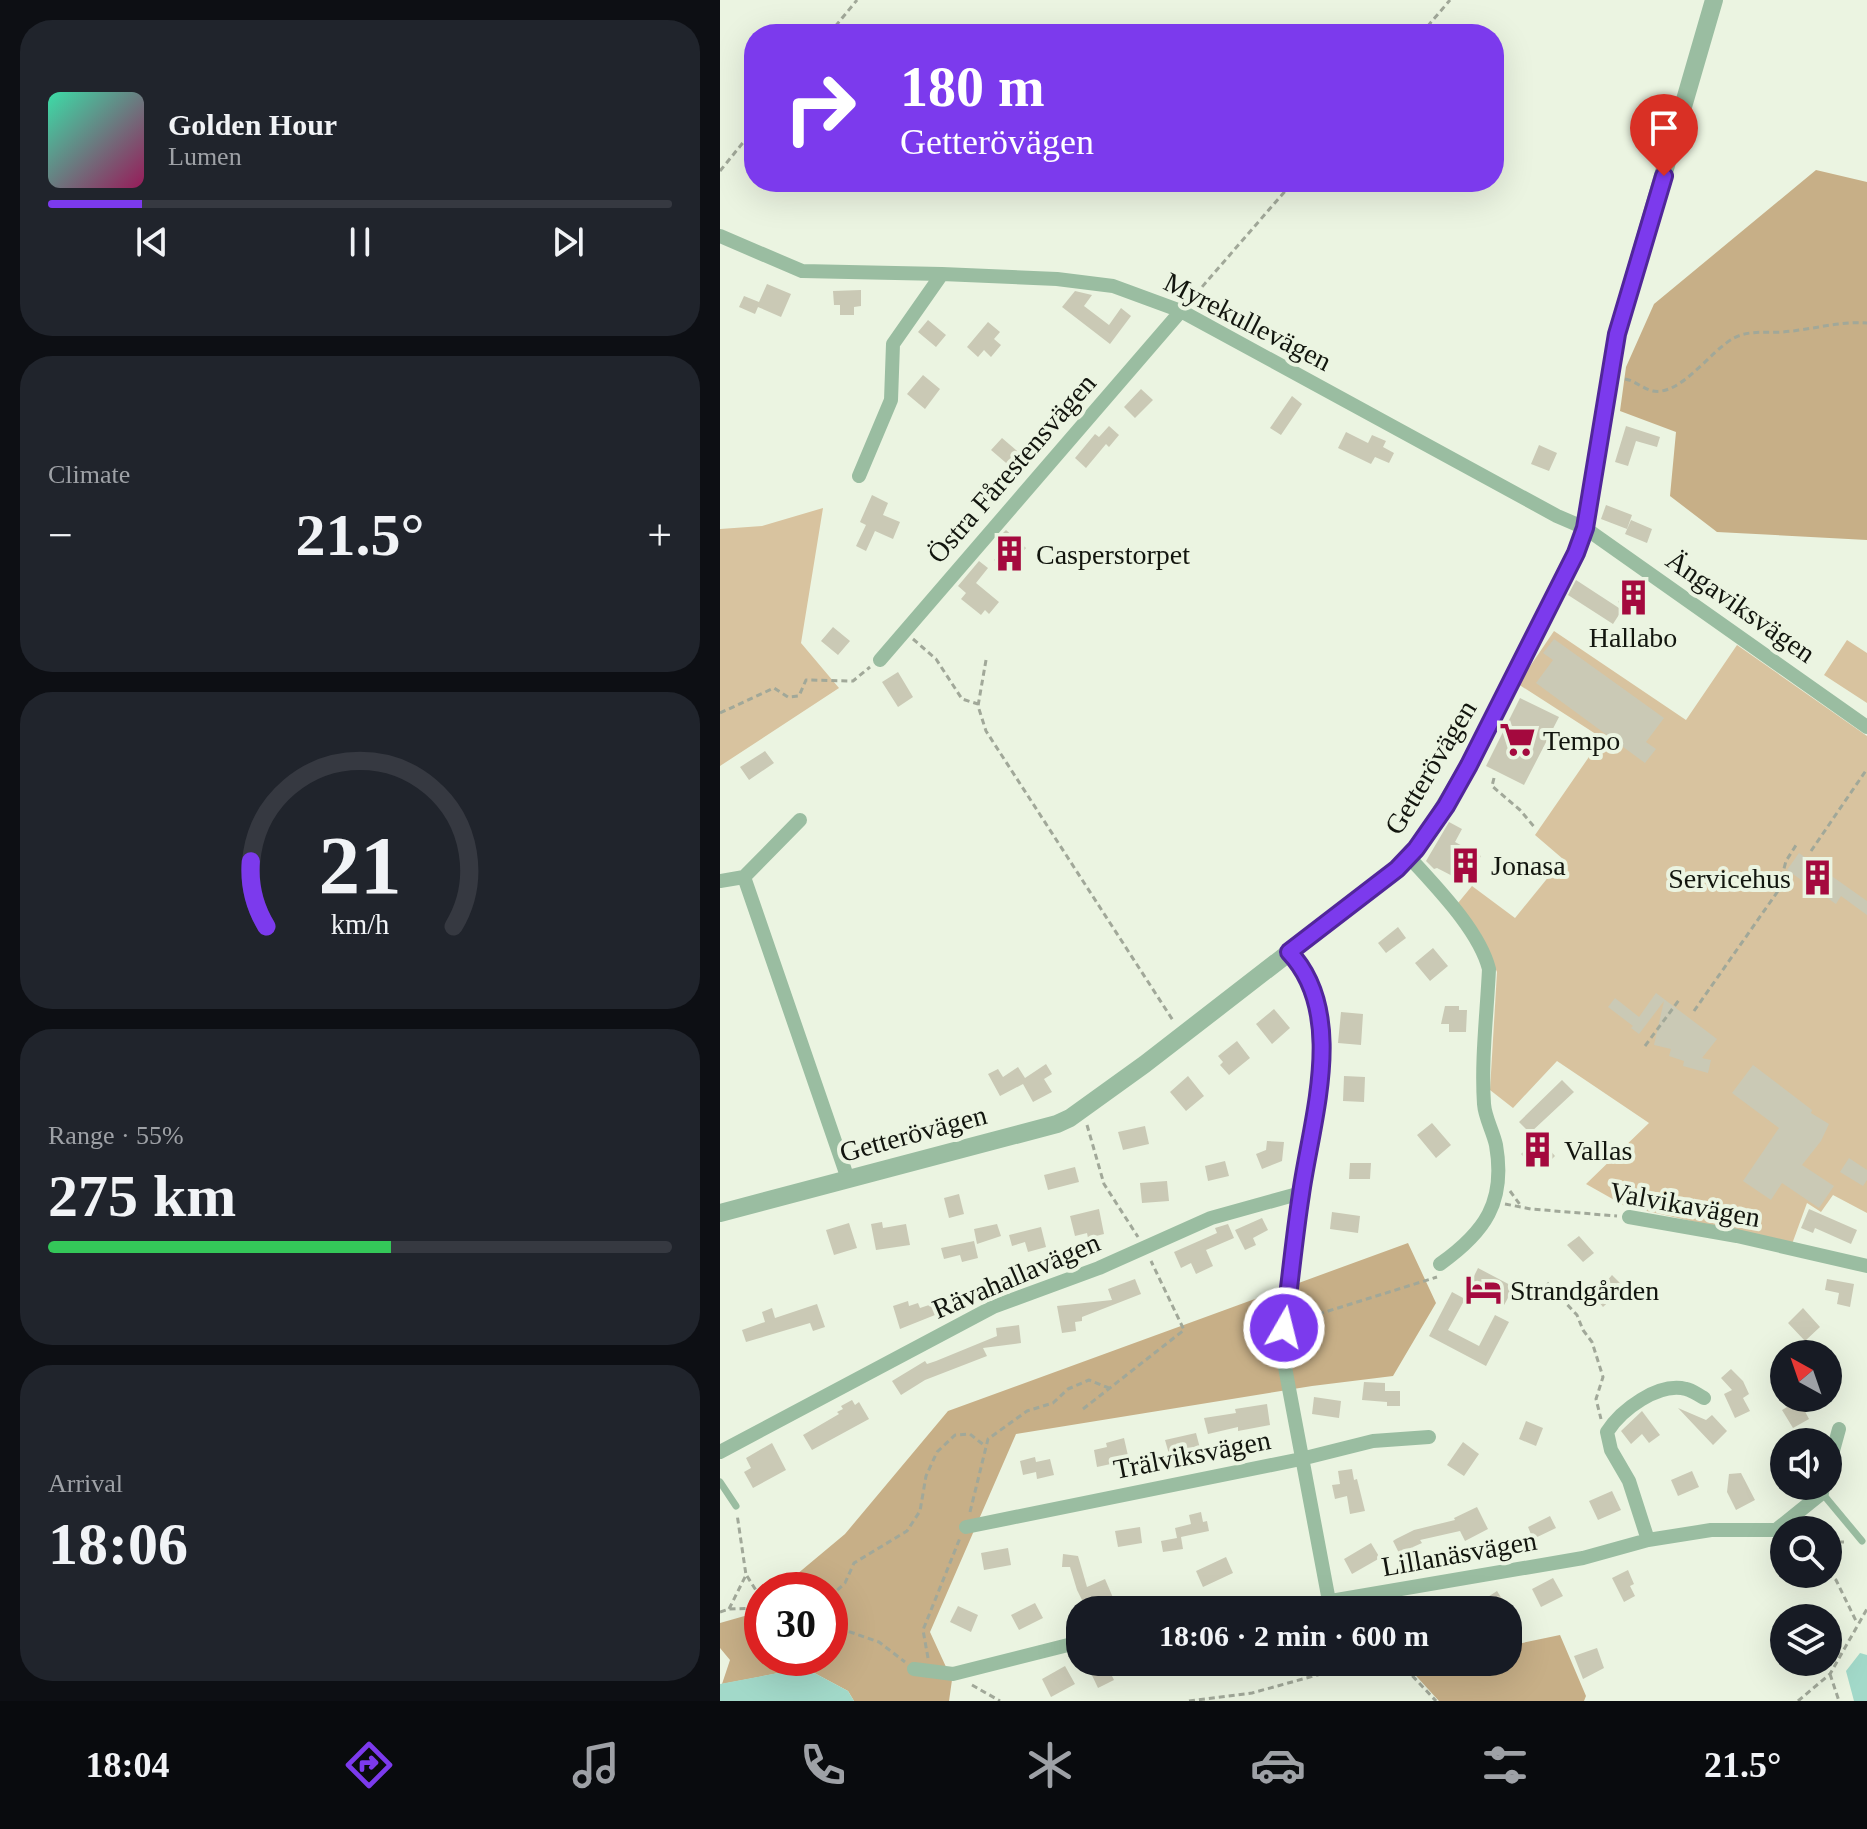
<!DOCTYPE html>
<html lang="en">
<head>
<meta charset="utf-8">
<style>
  :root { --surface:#171b24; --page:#20242c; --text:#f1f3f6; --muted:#9ea1a6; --line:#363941; --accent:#7c3aed }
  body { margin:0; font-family:"Times New Roman",serif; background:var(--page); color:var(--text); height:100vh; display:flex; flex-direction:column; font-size:30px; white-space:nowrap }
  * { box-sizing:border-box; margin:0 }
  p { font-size:26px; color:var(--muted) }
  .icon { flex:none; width:44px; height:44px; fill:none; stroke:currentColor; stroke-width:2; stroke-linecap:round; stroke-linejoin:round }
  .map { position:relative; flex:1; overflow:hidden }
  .panel { display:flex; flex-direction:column; gap:20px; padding:20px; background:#0d0f14; width:720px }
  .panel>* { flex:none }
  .guide { position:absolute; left:24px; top:24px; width:760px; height:168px; border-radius:32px; box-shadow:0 8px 32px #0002; background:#7c3aed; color:#fff; overflow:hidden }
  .needle { width:52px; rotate:320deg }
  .fabs { position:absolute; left:1050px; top:1340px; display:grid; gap:16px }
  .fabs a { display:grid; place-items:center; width:72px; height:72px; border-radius:50%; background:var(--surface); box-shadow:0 8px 32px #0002; font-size:40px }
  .speed { position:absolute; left:24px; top:1572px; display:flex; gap:16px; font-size:40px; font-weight:700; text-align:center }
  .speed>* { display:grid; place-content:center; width:104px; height:104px; border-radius:50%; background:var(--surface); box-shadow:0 8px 32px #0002; line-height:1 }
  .speed .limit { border:12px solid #d22; background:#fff; color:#111 }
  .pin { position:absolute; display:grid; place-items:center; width:68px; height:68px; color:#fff; margin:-82px -34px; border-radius:50% 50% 50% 0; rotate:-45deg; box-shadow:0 0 8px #0007 }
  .pin .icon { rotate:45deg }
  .me { position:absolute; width:88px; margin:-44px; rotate:8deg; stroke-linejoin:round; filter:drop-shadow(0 0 6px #0008) }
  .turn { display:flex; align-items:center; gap:28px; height:168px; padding:0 24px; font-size:36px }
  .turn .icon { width:104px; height:104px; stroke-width:2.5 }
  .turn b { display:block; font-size:56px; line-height:68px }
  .big { font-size:60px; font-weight:600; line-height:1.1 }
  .panel .card { flex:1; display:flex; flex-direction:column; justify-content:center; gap:12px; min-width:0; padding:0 28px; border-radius:32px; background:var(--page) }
  .panel .dial { align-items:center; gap:0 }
  .dial svg { height:208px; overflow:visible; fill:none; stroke:var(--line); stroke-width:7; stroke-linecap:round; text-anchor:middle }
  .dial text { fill:var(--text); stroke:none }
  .song { display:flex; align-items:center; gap:24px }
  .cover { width:96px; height:96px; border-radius:12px; background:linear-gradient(135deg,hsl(160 70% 55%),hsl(330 70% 35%)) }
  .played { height:8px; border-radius:4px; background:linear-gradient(90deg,var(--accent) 15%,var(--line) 15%) }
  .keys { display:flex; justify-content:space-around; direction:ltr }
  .heat { display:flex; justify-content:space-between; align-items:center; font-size:44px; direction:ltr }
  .charge { height:12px; border-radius:6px; background:linear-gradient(90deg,#34c759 55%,var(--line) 0) }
  .trip { position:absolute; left:346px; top:1596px; width:456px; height:80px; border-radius:32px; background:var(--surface); box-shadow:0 8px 32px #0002; font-weight:600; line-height:80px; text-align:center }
  .dock { display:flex; height:128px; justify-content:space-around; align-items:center; background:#090b0e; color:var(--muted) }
  .dock .icon { width:56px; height:56px }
  .dock .selected { color:var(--accent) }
  .dock b { font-size:36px; color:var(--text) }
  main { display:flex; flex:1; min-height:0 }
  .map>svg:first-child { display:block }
  .green { fill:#d8c39f }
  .forest { fill:#c7af87 }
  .water { fill:#a2d9c9 }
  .building { fill:#cac9b5 }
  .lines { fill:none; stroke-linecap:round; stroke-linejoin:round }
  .path { stroke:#a1a899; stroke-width:3; stroke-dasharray:6 4; stroke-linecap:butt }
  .service { stroke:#9abda1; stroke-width:7 }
  .minor { stroke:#9abda1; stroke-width:14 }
  .tertiary { stroke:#9abda1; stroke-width:18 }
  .route-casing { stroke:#51269a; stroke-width:20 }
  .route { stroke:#7c3aed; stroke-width:14 }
  .labels { text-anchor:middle; stroke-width:8; stroke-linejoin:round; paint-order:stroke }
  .street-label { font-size:28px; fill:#12150e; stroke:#ebf4e1 }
  .poi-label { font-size:28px; fill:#12150e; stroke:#ebf4e1; text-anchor:start }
</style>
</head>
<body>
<main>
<section class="panel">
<div class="card">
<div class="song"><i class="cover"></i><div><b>Golden Hour</b><p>Lumen</p></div></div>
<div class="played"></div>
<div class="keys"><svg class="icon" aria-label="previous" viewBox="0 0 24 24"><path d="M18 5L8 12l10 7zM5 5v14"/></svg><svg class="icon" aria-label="pause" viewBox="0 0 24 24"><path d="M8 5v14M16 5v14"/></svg><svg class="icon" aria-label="next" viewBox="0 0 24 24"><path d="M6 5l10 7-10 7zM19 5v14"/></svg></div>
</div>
<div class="card"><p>Climate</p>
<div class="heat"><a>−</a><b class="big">21.5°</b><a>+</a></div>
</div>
<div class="card dial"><svg viewBox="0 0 100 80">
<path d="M14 69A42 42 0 1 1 86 69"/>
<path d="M14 69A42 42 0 0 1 8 44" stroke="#7c3aed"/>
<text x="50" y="56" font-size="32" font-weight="700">21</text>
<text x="50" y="72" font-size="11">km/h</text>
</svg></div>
<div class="card"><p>Range · 55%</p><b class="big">275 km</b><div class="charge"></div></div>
<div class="card"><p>Arrival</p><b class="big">18:06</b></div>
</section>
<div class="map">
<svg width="1147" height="1701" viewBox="0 0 1147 1701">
  <rect width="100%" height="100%" fill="#ebf4e1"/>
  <path class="green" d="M103,508L81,643L119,688L0,766V529L42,526Z
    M834,631L966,720L1017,645L1147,736V1213L1113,1195L1101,1212L1087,1203L1072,1244L905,1206L866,1184L929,1123L837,1061L793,1108L770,1090L777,972L760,933L738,903L752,886L795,918L843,859L815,835L882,738L798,684Z
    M1127,640L1147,653V703L1104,675Z"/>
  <path class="forest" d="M1096,170L1147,182V540L997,532L950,496L956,432L900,411L906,367L934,304Z
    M688,1243L716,1303L673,1376L592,1386L296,1434L210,1632L232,1680L229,1701H134L128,1691L85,1668L2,1684L10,1660L0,1648V1623L28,1615L42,1603V1658H110V1590H58L125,1534L228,1411Z
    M840,1635L866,1696L864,1701H719L688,1667L711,1662H788V1646Z"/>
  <path class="water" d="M1140,1653L1147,1655V1701H1134L1126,1671Z
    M85,1668L128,1691L134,1701H0V1684Z"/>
  <path class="building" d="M47,284L71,294L61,317L38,307L35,314L19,307L24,296L39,302Z
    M141,290V306L134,307V315H120V305H114L113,291Z
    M355,291L372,295L364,306L389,325L401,308L411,316L390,344L342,307Z
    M208,320L226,335L216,347L198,332Z
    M268,322L280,332L274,339L281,345L271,357L264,350L258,357L247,347Z
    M203,375L220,389L205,409L187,394Z
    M421,389L433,400L415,418L404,407Z
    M572,396L582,404L561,435L550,428Z
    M389,426L399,435L389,447L386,444L366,468L355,458L375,434L379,437Z
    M906,426L940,437L937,447L916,441L908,466L895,462Z
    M626,432L648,443L652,435L666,441L663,447L674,453L669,463L655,457L651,464L618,448Z
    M282,438L303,456L292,468L271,450Z
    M819,445L837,453L829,471L811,464Z
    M152,495L168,503L163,515L180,522L173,539L155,531L146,551L136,546L146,525L140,522Z
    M886,505L912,515L907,529L881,519Z
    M911,520L932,529L927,543L905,534Z
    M286,530L306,548L287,571L274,560L286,546L278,538Z
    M259,561L268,568L256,583L279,602L269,614L265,610L261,615L241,599L246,593L238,586Z
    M856,580L902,610L893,624L848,595Z
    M912,581L928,591L914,613L898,602Z
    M113,627L130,641L118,655L101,641Z
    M834,639L944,718L926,742L936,749L925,763L816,683L833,660L823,653Z
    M178,672L193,697L178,707L162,682Z
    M800,698L839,717L804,785L766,766Z
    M45,751L54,763L29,780L20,767Z
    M729,822L742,829L735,842L761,856L746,883L717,868L714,869L706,861Z
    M1079,853L1147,901V915L1121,896L1116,904L1067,870Z
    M678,927L686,938L666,953L658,943Z
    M713,948L728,966L710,981L695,963Z
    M936,993L997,1039L982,1058L991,1060L988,1073L963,1066L964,1061L949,1056L951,1049L934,1045L944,1001L919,1034L911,1028L913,1026L888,1007L895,998L919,1017Z
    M725,1006H739V1010H747L746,1032H729V1024H721Z
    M554,1009L570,1028L552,1044L536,1024Z
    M621,1012L643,1014L641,1045L618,1043Z
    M517,1041L530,1058L509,1075L500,1065L503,1062L498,1056Z
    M326,1064L332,1074L324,1079L332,1092L313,1102L303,1084L280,1096L268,1074L278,1069L283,1077L298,1067L305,1078Z
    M1033,1065L1092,1110L1091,1113L1109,1124L1101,1141L1082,1165L1114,1186L1099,1208L1062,1183L1051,1200L1023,1181L1059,1128L1012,1093Z
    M468,1076L484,1096L466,1111L450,1092Z
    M624,1076L645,1077L644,1102L623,1101Z
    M842,1080L854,1092L810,1133L799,1122Z
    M712,1123L731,1145L716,1158L697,1135Z
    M425,1126L429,1144L403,1150L398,1132Z
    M820,1131L831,1143L827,1147L835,1156L827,1164L818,1154L809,1162L801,1154L810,1146L808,1143Z
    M547,1141L564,1142L562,1161L542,1169L536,1154L546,1150Z
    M1129,1158L1147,1170V1180L1143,1186L1120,1172Z
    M505,1161L509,1176L488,1181L485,1166Z
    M630,1163H651L650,1179H629Z
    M355,1167L359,1182L328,1190L324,1175Z
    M447,1181L449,1201L422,1203L420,1183Z
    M239,1194L244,1214L229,1218L224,1198Z
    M379,1209L384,1234L368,1238L367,1233L355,1236L350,1216Z
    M1089,1209L1137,1230L1131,1244L1095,1228L1093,1233L1081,1228Z
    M612,1212L640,1216L638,1233L610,1229Z
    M542,1218L548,1230L533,1238L536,1245L525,1250L515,1230Z
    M162,1222L163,1228L186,1224L190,1245L156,1250L151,1224Z
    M129,1223L137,1248L114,1255L106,1230Z
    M277,1224L281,1236L257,1244L254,1229Z
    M508,1224L514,1238L486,1250L493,1266L476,1274L471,1263L461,1268L454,1252L497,1233L495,1228Z
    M321,1227L326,1247L308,1252L305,1242L292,1246L289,1235Z
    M859,1236L874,1253L863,1262L847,1245Z
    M254,1241L258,1258L242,1262L240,1255L224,1259L221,1248Z
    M758,1268L794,1287L783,1307L748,1288Z
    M892,1275L904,1287L883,1307L874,1296Z
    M415,1279L421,1294L362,1317V1321L355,1322L356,1331L342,1333L337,1306L392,1300L388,1289Z
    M1107,1279L1134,1284L1130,1307L1117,1304L1119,1293L1105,1290Z
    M732,1292L745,1299L728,1330L759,1346L775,1315L789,1322L766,1366L709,1336Z
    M188,1301L189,1306L198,1303L200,1308L212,1304L215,1315L180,1329L173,1306Z
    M97,1304L105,1327L93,1331L90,1323L26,1342L22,1330L45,1322L42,1312L52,1308L55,1318Z
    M1083,1308L1100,1327L1085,1341L1068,1323Z
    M299,1325L301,1343L263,1348L267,1356L205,1380L181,1395L172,1381L205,1361L207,1364L216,1361L277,1336L276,1328Z
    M1011,1369L1023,1381L1029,1394L1023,1398L1030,1411L1015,1418L1004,1394L1012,1390L1001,1378Z
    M644,1382L665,1383V1391H680V1406H667V1402L642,1400Z
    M594,1397L621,1401L619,1418L592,1414Z
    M132,1400L135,1405L139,1402L149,1419L92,1450L83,1435L119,1414L117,1412L123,1409L121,1406Z
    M1079,1400L1089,1419L1073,1428L1062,1410Z
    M547,1404L550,1425L518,1431V1427L488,1434L484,1418L516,1413L515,1409Z
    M958,1408L986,1420L992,1415L1007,1431L993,1445Z
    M922,1411L940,1435L929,1443L922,1434L911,1444L901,1431Z
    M806,1421L823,1428L816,1446L799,1439Z
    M476,1433L481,1452L470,1454L468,1450L449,1454L445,1440Z
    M404,1438L409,1460L377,1467L374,1450L387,1447L386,1443Z
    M743,1442L759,1454L744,1476L727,1465Z
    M52,1443L66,1470L33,1488L24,1472L31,1468L26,1458Z
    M315,1457L316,1462L330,1459L334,1475L317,1479L316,1472L303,1475L300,1461Z
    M632,1469L634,1480L637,1479L645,1511L630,1514L627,1496L615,1499L612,1485L620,1484L618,1471Z
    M972,1471L979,1487L958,1496L951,1480Z
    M1021,1473L1035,1500L1016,1510L1007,1492L1009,1474Z
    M892,1491L901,1510L878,1520L869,1501Z
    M757,1507L768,1529L745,1541L740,1531L700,1540L702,1543L693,1547L696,1555L684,1560L679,1553L673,1541L676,1539L694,1530L735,1520L734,1518Z
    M481,1512L483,1522L487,1521L489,1531L461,1537L463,1549L443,1552L441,1541L457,1538L455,1528L471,1524L469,1515Z
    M830,1516L836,1528L813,1539L808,1527Z
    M420,1527L422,1543L398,1547L395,1531Z
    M651,1543L660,1558L632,1574L624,1559Z
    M288,1548L291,1565L264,1570L261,1553Z
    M343,1554L358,1556L367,1587L385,1579L394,1600L367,1610L357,1590L350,1567H342Z
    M506,1557L513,1573L483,1587L476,1571Z
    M908,1570L914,1584L910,1586L915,1596L904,1602L892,1578Z
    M833,1578L843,1596L821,1607L812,1589Z
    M777,1591L784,1602L772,1610H748Z
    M315,1603L323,1618L299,1630L291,1615Z
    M238,1606L258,1615L251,1632L230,1622Z
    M877,1648L884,1668L863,1679L854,1656Z
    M389,1662H396L400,1671L392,1676L394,1680L378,1688L370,1671Z
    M345,1666L355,1684L331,1697L322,1679Z"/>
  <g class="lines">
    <path class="path" d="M109,34L137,0
      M701,34L730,0
      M0,171L34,129
      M469,302L573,182
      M905,379C916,381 923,389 933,391C961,396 991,350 1014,338C1029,330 1045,333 1062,332C1091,330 1118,321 1147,323
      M193,639L216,659L242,699L258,704
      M266,660L258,706L266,731L454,1022
      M0,713L54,688L68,697L79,696L86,680L133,681L150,667
      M774,778L772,786L800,810L816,829
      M1091,851L1147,769
      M974,1011L1058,891L1066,861L1078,842
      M925,1046L959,1000
      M367,1125L384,1184L418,1237
      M790,1191L801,1206
      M785,1204L811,1209L897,1216
      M827,1283L857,1315L863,1330L872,1342L883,1377L876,1399L881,1419
      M578,1311L602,1313L717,1277
      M363,1409L464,1330L431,1261
      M250,1512L268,1439L307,1411L333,1403L348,1389L369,1380L389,1388
      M1108,1542H1128
      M1108,1572L1116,1580L1137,1623
      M27,1576L42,1600
      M110,1597L125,1583L134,1563L187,1531L200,1511L206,1476L217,1452L235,1435L250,1434L265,1446
      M9,1609L26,1575L17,1514
      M0,1612L9,1609L42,1608
      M110,1625L159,1642L185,1662
      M208,1658L203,1630L240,1538
      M1110,1674L1119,1701
      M252,1685L280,1701
      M469,1701L532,1693L619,1669H686L716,1701
      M1078,1701L1110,1674L1147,1609"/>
    <path class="service" d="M0,1482L16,1506
      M1102,1493L1142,1541"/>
    <path class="minor" d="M0,236L82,271L222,274L337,279L393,286L461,311L837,516L865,528L1147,727
      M139,476L171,400L173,344L222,274
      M160,660L461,311
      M689,857C716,887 759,930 769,969C767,1013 761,1060 764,1104C765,1118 773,1131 776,1145C786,1202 765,1232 720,1264
      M24,877L128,1179
      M0,881L24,877L80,820
      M569,952L580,964L601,1021L600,1090L581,1193L561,1346L609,1601
      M909,1217L1017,1236L1147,1266
      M0,1452L273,1307L379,1268L491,1218L581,1193
      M1108,1469L1119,1429
      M246,1527L581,1459L653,1441L709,1437
      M928,1540L909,1481L891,1450L887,1432C901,1410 938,1382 966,1389C972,1390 978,1395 984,1398
      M558,1610L863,1558L928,1540L991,1530H1056L1102,1493L1103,1486
      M194,1669L233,1674L360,1642"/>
    <path class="tertiary" d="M0,1213L337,1124L350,1118L425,1064L677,869L696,849L710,830L749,765L856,553L865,528L897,334L994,0"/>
  </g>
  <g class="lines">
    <defs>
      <path id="route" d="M564,1328C570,1284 574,1239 581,1194C591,1121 628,1014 569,952L677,869L696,849L726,806L749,765L856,553L865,528L897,334L944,176"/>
    </defs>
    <use href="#route" class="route-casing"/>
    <use href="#route" class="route"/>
  </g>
  <defs>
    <symbol id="building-bare" viewBox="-9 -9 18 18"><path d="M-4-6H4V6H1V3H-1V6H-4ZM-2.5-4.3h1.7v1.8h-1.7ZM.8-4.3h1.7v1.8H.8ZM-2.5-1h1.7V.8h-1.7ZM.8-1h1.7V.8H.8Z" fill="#a4093e" stroke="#ebf4e1" stroke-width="2.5" paint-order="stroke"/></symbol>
    <symbol id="supermarket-bare" viewBox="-9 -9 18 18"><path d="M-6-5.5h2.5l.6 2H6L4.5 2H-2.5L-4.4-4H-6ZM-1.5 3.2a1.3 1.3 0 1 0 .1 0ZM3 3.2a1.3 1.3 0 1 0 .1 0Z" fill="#a4093e" stroke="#ebf4e1" stroke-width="2.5" paint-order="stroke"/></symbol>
    <symbol id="hotel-bare" viewBox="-9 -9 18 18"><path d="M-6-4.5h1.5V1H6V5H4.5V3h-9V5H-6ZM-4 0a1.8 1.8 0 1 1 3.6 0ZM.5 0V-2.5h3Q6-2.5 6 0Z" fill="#a4093e" stroke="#ebf4e1" stroke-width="2.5" paint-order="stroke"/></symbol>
  </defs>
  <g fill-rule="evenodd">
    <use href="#building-bare" x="264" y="528" width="51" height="51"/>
    <use href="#building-bare" x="888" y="572" width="51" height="51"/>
    <use href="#supermarket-bare" x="772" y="714" width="51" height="51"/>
    <use href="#building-bare" x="720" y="840" width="51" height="51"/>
    <use href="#building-bare" x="1072" y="852" width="51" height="51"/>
    <use href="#building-bare" x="792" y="1124" width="51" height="51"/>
    <use href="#hotel-bare" x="738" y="1264" width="51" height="51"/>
  </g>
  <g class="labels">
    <g class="street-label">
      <text transform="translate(528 321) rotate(27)" y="10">Myrekullevägen</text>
      <text transform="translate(291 468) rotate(-49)" y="10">Östra Fårestensvägen</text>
      <text transform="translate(1021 606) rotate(35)" y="10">Ängaviksvägen</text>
      <text transform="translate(710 767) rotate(-59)" y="10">Getterövägen</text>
      <text transform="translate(193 1133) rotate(-15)" y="10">Getterövägen</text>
      <text transform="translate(965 1204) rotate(10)" y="10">Valvikavägen</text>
      <text transform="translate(296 1275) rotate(-23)" y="10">Rävahallavägen</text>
      <text transform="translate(472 1454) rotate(-11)" y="10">Trälviksvägen</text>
      <text transform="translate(739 1553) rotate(-10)" y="10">Lillanäsvägen</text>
    </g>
    <g class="poi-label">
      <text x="316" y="564">Casperstorpet</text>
      <text x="913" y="647" text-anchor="middle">Hallabo</text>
      <text x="823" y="750">Tempo</text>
      <text x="771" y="875">Jonasa</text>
      <text x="1071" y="888" text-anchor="end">Servicehus</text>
      <text x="844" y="1160">Vallas</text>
      <text x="790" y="1300">Strandgården</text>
    </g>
  </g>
</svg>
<div class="fabs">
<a><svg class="needle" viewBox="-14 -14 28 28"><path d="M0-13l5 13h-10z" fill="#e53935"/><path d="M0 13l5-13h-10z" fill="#9ea1a6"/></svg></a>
<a><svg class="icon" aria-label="sound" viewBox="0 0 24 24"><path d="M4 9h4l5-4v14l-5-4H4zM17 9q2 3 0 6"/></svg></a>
<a><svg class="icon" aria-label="search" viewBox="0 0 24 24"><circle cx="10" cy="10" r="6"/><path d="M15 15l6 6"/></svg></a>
<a><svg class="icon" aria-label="layers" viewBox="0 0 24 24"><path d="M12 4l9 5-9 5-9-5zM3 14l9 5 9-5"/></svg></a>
</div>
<div class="speed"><div class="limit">30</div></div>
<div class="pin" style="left:944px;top:176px;background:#d93025"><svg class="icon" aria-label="arrive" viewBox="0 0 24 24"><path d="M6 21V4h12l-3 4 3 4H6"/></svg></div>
<svg class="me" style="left:564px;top:1328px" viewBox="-20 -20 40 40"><circle r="17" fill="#7c3aed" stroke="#fff" stroke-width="3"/><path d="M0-11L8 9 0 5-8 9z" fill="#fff"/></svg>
<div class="trip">18:06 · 2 min · 600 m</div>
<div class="guide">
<div class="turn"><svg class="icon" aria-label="right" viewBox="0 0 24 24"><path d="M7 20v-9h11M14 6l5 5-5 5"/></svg><div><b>180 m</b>Getterövägen</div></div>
</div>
</div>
</main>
<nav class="dock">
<b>18:04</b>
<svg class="icon selected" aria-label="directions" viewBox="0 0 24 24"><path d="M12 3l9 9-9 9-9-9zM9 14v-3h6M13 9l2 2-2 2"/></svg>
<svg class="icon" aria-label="music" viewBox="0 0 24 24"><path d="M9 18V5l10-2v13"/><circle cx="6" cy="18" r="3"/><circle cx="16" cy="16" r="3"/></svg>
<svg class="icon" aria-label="phone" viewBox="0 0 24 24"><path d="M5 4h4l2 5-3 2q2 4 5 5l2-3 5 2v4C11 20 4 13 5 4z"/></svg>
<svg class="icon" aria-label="climate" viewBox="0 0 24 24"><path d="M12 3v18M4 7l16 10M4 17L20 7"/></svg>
<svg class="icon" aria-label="car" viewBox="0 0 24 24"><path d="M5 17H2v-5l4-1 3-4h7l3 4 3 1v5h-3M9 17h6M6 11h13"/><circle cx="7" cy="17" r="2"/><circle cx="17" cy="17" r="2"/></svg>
<svg class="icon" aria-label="filters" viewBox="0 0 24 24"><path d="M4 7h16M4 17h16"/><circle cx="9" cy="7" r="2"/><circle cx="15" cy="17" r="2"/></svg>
<b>21.5°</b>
</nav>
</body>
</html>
